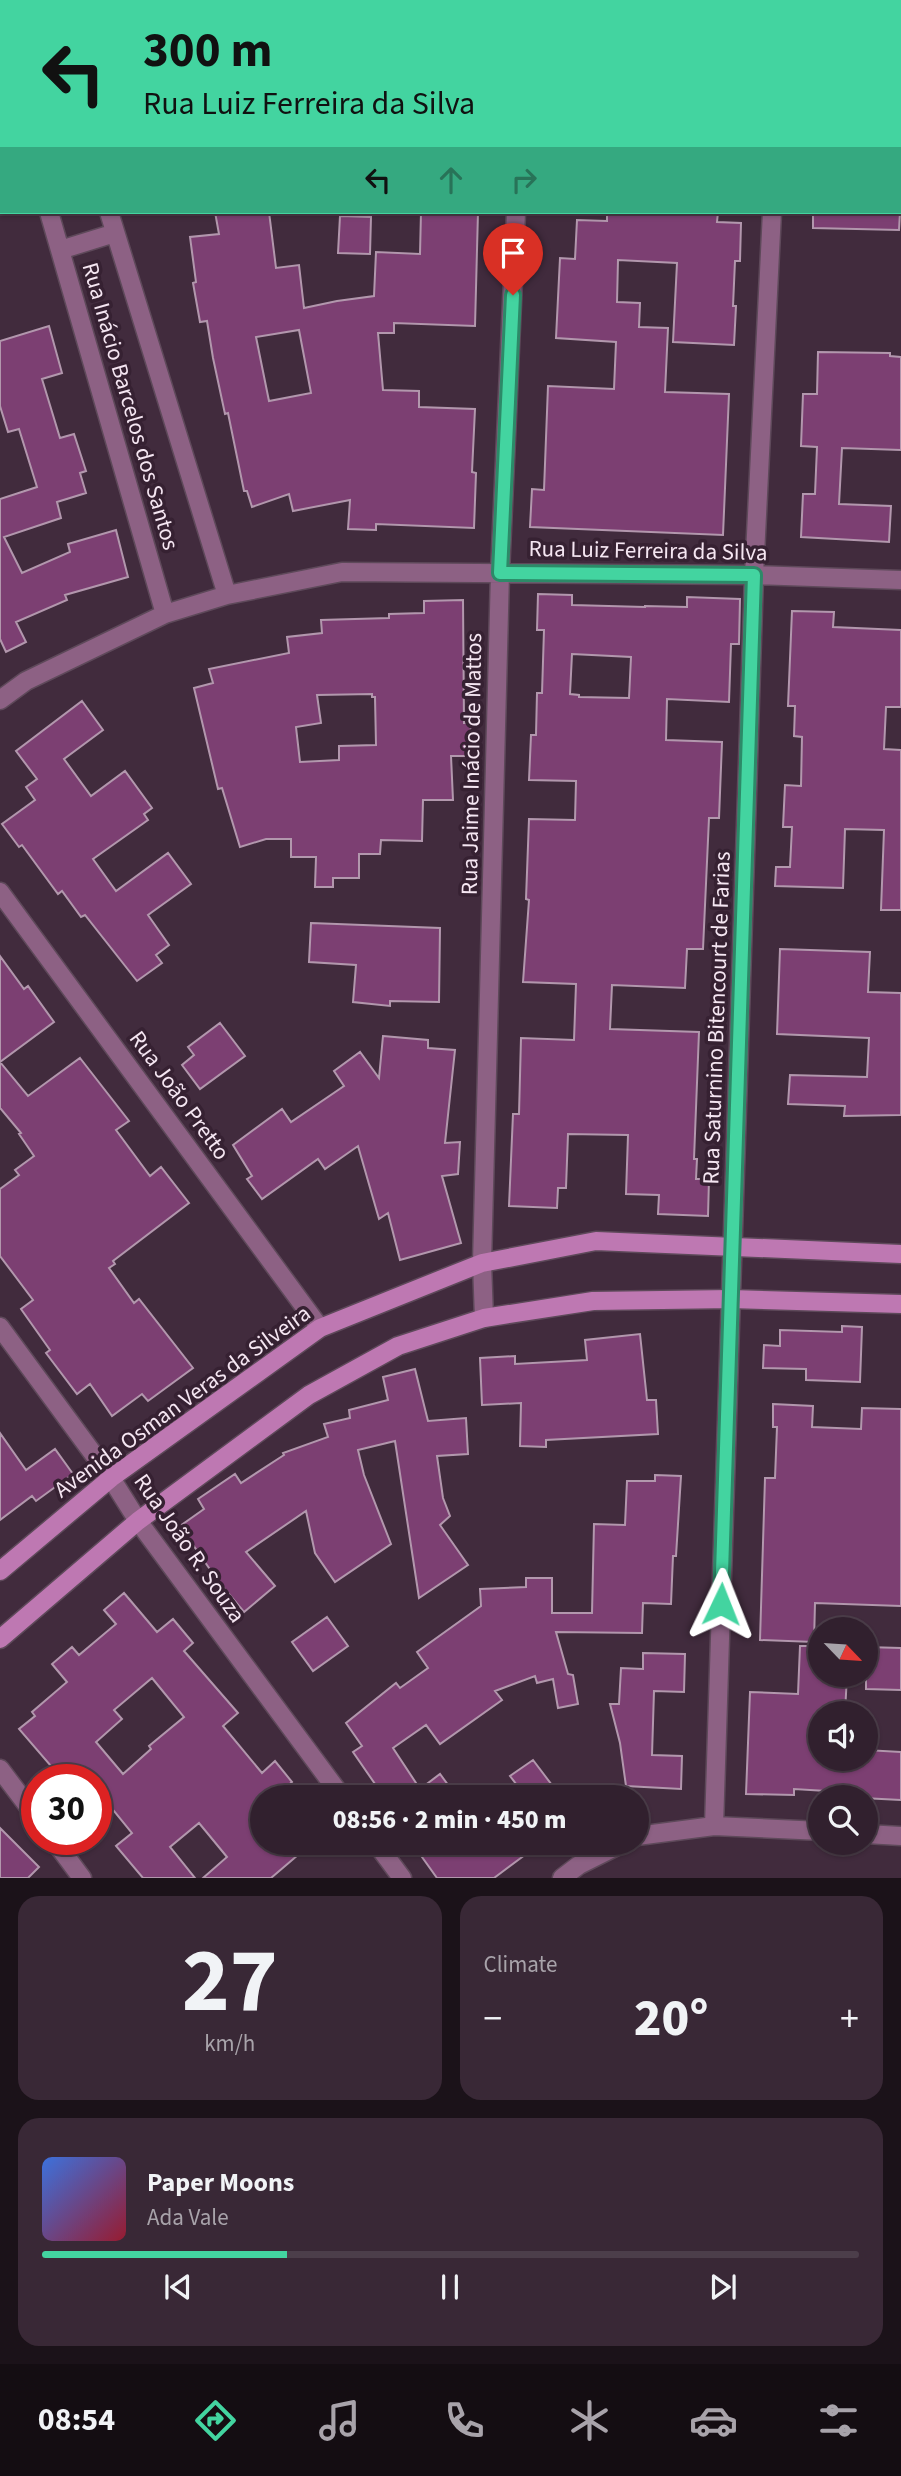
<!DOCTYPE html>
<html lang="en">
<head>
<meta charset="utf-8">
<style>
  :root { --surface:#31202e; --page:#392836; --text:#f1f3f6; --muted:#a8a3aa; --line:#4c3e4a; --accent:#43d4a0 }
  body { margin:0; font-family:"Source Sans 3",sans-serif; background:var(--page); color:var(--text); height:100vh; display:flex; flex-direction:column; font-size:26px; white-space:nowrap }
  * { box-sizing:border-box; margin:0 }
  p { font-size:23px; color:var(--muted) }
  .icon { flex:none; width:38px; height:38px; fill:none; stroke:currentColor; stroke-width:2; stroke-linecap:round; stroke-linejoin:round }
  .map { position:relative; height:1878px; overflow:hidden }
  .side { display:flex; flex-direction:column; gap:18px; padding:18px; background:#1b1219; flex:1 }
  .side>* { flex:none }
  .top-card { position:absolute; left:0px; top:0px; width:901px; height:214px; box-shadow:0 2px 5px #0004,0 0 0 2px var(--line); background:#43d4a0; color:#111; overflow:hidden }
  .needle { width:46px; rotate:115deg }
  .controls { position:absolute; left:808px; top:1617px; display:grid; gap:14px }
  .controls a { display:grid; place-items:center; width:70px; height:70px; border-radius:50%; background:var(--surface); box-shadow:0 2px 5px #0004,0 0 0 2px var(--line); font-size:35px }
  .speed { position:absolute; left:21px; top:1764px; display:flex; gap:14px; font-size:35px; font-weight:700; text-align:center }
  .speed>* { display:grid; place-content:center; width:91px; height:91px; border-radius:50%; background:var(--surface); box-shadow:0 2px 5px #0004,0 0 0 2px var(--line); line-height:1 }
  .speed .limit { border:10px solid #d22; background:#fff; color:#111 }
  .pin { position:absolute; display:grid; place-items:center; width:60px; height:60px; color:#fff; margin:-72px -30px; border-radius:50% 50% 50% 0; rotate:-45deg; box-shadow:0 0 7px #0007 }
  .pin .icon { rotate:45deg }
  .me { position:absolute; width:77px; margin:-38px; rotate:2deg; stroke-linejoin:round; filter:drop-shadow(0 0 5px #0008) }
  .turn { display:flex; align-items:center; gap:24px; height:147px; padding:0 28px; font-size:32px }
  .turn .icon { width:91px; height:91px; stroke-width:2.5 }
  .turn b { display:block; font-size:49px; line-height:60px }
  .lanes { display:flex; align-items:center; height:66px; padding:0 28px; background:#0003; justify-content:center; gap:35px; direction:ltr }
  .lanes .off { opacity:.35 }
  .big { font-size:52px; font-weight:800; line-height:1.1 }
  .side .card { flex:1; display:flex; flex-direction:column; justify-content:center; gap:10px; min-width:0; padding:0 24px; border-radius:21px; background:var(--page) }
  .side .dial { align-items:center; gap:0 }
  .dial b { font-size:91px; line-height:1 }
  .song { display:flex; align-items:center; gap:21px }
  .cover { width:84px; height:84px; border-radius:10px; background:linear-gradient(135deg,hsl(220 70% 55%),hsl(350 70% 35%)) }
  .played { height:7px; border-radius:4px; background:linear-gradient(90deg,var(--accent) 30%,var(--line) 30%) }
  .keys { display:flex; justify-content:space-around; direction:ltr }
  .heat { display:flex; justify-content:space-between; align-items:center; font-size:38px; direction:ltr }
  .side .tiles { flex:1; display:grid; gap:18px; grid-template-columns:1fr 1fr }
  .card:last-child { grid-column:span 2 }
  .trip { position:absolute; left:250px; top:1785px; width:399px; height:70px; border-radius:35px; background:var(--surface); box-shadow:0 2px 5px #0004,0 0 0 2px var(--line); font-weight:800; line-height:70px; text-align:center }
  .tabs { display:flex; height:112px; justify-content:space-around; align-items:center; background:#140d12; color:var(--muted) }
  .tabs .icon { width:49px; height:49px }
  .tabs .on { color:var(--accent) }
  .tabs b { font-size:32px; color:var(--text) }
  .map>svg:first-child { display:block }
  .building { fill:#7c3f72; stroke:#b297ad; stroke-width:2; fill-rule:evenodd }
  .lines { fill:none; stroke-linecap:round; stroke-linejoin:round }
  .minor-casing { stroke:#5e495a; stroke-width:21 }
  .secondary-casing { stroke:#5e495a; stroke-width:21 }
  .minor { stroke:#8d6184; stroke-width:18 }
  .secondary { stroke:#be78b2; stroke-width:18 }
  .route-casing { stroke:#2c8a68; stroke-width:18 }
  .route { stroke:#43d4a0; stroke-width:12 }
  .labels { text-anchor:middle; stroke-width:7; stroke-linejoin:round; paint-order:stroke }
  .street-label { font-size:23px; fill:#f5e6f2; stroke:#362132 }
</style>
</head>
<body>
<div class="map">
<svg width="901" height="1878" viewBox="0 0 901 1878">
  <rect width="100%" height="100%" fill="#412b3d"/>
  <path class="building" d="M215,212H269L276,268L299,265L304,308L337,301L374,296L376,252L420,254L421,212H478L475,326L394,323V333H378L383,390L419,391V407L475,409L472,472L476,473L474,528L376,524V530L348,529L350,500L293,511L289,494L252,507L247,491H244L228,413L225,414L213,358L207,321L200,322L193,283L196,282L190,237L219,234ZM299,330L311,393L269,401L256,337Z
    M607,212H718L717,222L741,223L740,261H735L733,306H736L734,345L673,342L677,263L618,260L617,302L640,303L639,327L668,328L665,392L729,394L723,535L530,527L532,489L544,490L548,386L614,389L616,342L556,338L560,258L575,259L577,220L607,221Z
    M813,212H900L899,230L813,228Z
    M340,216L371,217L370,254L338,253Z
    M49,326L62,373L42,379L60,438L74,434L86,471L80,473L86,493L57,502L61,518L4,537L22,573L70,552L68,544L116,530L128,577L65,595L67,600L16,622L26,642L6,652L0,639V499L37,487L19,429L8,432L0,406V341Z
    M818,352L890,353V356L901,357V450L842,448L839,504L891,506L889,542L801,537L803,494H815L817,447L801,446L803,394H817Z
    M538,594L572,595V605L645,607V606L687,607V597L740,599L739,644H731L729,702L667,699L666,740L722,742L719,818H709L703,949H687L685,988L612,985L610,1029L699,1032L694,1159H697L696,1179H709L708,1216L658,1214L659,1195L626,1194L628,1135L568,1134L566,1188H558L557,1208L509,1206L513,1114H519L521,1038L574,1040L576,984L523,982L529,900L526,899L529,819L575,820L576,781L529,780L531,735H536L537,693H542L544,630H537ZM572,654L631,657L629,698L579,697V695L570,694Z
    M463,600L464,723H471L470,756H451L453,800H423L422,841L381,840L380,854H359V878H333V887H315L316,857H291V839H266L240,847L222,788L218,789L194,688L213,683L209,669L289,653L287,637L322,633L321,620L389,618V614L424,613V601ZM372,694V697H375L376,745L339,746V760L300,762L296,727L321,723L317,695Z
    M792,611L834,612L833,627L901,630V707H886L884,749L901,750V910H881L884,830L845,829L843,888L775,886L776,867H790L792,827H783L785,785L801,786L802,737L794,736L795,706H788Z
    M82,701L103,730L64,759L91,796L125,771L152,808L144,814L148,820L93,859L116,891L168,853L191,884L148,915L169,945L156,955L162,963L137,981L85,915L81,917L62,891L58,894L22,845L19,847L2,824L35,800L26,787L37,779L16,751Z
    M311,923L440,928L439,1002L390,1001V1006L353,1002L356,965L309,962Z
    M780,949L870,952L868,992L901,993V1115L844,1116L845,1106L788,1104L790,1075L867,1077L869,1038L777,1034Z
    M0,956L24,989L28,986L54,1022L0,1062Z
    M220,1023L245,1056L200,1089L182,1065L194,1055L188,1047Z
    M383,1036L428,1040V1048L455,1050L445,1143L460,1142L458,1174L442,1176L461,1243L400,1260L388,1213L379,1219L358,1146L325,1169L318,1159L262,1199L247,1179L252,1176L233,1145L282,1109L291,1122L344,1086L334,1071L360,1052L379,1078Z
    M80,1058L129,1121L116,1130L150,1176L161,1167L189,1203L113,1261L115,1264L109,1268L134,1303L139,1299L193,1368L148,1401L142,1394L112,1416L90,1384L77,1394L46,1353L50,1350L21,1309L33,1300L0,1256V1189L19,1175L15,1170L34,1156L19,1134L21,1133L0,1108V1062L28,1096Z
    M842,1326L862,1327L860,1382L806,1380V1369L763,1368L764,1345L780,1346V1330L842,1332Z
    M640,1334L647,1400H656L658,1434L546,1440V1447L520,1446L521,1403L482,1405L480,1358L515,1356V1364L587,1360L585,1340Z
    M415,1369L428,1421L466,1418L468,1454L437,1456L443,1498L450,1516L440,1525L468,1565L419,1598L395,1441L358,1450L364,1475L391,1544L335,1582L315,1553L306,1511L246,1552L275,1586L244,1612L218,1581L180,1526L204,1509L198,1499L235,1474L241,1483L284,1455L283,1453L328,1437L324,1424L350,1418L349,1410L388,1400L383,1377Z
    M773,1404L813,1406L812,1427L861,1429L862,1408L901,1409V1606L815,1603L814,1642L760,1640L765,1478H775L777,1427H773Z
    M0,1433L26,1470L55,1449L73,1474L36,1501L32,1496L0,1520Z
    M655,1475L681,1476L676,1556H673L671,1604L643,1603L642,1633L556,1632L568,1674L573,1675L578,1704L558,1708L553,1679L537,1683L535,1676L495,1691L502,1700L440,1744L426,1725L393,1748L420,1789L440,1774L457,1797H384L353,1752L362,1746L346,1723L396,1683L400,1688L428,1668L417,1652L481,1606L480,1589L526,1587V1578H552V1613H592L594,1524L625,1525L627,1481H655Z
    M124,1593L157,1632L173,1619L193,1643L184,1651L238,1713L223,1726L262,1773L275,1761L292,1782L284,1789L291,1797H262V1843H312L271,1878H203L227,1857L199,1823L170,1847L195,1878H143L116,1846L132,1833L96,1789V1780H63L19,1729L35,1716L32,1712L67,1682L52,1664L72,1647L79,1655L116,1624L104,1610ZM152,1678L184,1717L149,1746L151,1749L123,1774L96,1742L122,1719L114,1710Z
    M327,1617L348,1646L313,1671L292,1642Z
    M800,1646H821V1675H847L845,1713H821V1759H866V1750L901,1752V1800L843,1797V1792L794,1789V1795L746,1794L750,1692L798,1694Z
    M866,1647L901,1648V1690L866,1689Z
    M643,1653L685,1654L684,1692L654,1691L652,1755L682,1756L681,1789L626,1786L620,1743L610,1704H619L621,1668L643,1669Z
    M533,1760L561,1797H526L510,1776Z
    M0,1828L39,1867L28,1878H0Z
    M412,1843H541L494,1878H437Z"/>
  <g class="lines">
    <defs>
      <path id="minor" d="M46,0V2
        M526,2V0
        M782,2V0
        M0,42L2,49
        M49,212L165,614
        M109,212L227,595
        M60,250L115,233
        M0,700L26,681L165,614L227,595L342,572L754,575L901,580
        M0,892L320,1328
        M484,1318L482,1263L500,573L516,212
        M0,1327L111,1478L138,1521L342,1797
        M0,1769L37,1818
        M714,1826L754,575L772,212
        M866,1834L901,1836
        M637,1836L714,1826L821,1831
        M53,1839L82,1878
        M376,1843L402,1878
        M562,1878L579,1865L623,1843"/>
      <path id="secondary" d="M0,1571L111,1478L320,1328L482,1263L596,1241L901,1254
        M0,1639L138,1521L309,1395L398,1346L484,1318L593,1301L731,1299L901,1304"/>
    </defs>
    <use href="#minor" class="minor-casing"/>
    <use href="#secondary" class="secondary-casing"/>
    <use href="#minor" class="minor"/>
    <use href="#secondary" class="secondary"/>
  </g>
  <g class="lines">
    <defs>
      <path id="route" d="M513,295L500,573L754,575L721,1604"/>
    </defs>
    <use href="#route" class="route-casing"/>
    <use href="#route" class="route"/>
  </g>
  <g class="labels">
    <g class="street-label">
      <text transform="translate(131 406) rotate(74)" y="8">Rua Inácio Barcelos dos Santos</text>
      <text transform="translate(648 550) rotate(1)" y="8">Rua Luiz Ferreira da Silva</text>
      <text transform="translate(471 764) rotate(-89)" y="8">Rua Jaime Inácio de Mattos</text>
      <text transform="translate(716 1018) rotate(-88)" y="8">Rua Saturnino Bitencourt de Farias</text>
      <text transform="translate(180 1095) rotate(54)" y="8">Rua João Pretto</text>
      <text transform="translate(182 1401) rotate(-36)" y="8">Avenida Osman Veras da Silveira</text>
      <text transform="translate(190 1548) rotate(55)" y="8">Rua João R. Souza</text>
    </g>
  </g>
</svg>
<div class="controls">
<a><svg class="needle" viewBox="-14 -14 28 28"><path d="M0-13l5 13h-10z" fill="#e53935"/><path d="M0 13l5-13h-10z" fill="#a8a3aa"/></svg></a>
<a><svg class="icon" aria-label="sound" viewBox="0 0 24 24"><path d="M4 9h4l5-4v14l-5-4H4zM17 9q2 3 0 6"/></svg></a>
<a><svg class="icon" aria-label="search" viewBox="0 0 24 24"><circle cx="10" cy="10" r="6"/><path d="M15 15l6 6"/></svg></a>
</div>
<div class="speed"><div class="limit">30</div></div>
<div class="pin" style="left:513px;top:295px;background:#d93025"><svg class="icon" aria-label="arrive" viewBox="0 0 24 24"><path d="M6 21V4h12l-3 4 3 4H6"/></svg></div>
<svg class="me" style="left:721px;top:1604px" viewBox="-20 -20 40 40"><path d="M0-17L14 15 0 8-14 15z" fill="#43d4a0" stroke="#fff" stroke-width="4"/></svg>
<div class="trip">08:56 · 2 min · 450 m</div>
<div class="top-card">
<div class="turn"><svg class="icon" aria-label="left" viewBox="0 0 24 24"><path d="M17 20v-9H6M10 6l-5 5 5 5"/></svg><div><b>300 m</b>Rua Luiz Ferreira da Silva</div></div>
<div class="lanes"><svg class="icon" aria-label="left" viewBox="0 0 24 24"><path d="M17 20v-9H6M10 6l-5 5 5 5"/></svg><svg class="icon off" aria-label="ahead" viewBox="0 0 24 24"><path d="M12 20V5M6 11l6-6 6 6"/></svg><svg class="icon off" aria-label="right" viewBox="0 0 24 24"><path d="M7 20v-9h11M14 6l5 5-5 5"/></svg></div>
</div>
</div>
<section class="side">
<div class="tiles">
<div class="card dial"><b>27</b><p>km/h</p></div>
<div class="card"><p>Climate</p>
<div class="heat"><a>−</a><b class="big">20°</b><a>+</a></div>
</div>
<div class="card">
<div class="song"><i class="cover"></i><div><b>Paper Moons</b><p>Ada Vale</p></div></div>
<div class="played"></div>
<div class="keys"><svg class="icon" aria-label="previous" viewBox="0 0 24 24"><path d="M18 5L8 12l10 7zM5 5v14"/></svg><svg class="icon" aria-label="pause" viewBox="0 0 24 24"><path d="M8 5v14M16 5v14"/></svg><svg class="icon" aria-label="next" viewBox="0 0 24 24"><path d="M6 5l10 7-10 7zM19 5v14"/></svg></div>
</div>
</div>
</section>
<nav class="tabs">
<b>08:54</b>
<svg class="icon on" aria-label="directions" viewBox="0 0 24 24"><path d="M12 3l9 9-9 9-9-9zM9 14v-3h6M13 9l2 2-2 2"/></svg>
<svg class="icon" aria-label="music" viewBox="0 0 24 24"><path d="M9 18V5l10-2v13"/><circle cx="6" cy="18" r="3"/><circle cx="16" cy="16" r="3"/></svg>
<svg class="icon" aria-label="phone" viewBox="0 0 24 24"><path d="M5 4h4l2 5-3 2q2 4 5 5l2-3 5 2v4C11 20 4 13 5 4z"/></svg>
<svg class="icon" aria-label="climate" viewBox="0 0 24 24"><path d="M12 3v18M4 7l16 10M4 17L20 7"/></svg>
<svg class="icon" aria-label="car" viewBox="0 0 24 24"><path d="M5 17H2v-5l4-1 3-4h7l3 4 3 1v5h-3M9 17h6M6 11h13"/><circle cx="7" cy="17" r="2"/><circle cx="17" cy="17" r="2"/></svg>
<svg class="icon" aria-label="filters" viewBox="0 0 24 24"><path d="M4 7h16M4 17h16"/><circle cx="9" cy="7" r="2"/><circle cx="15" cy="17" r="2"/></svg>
</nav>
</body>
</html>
